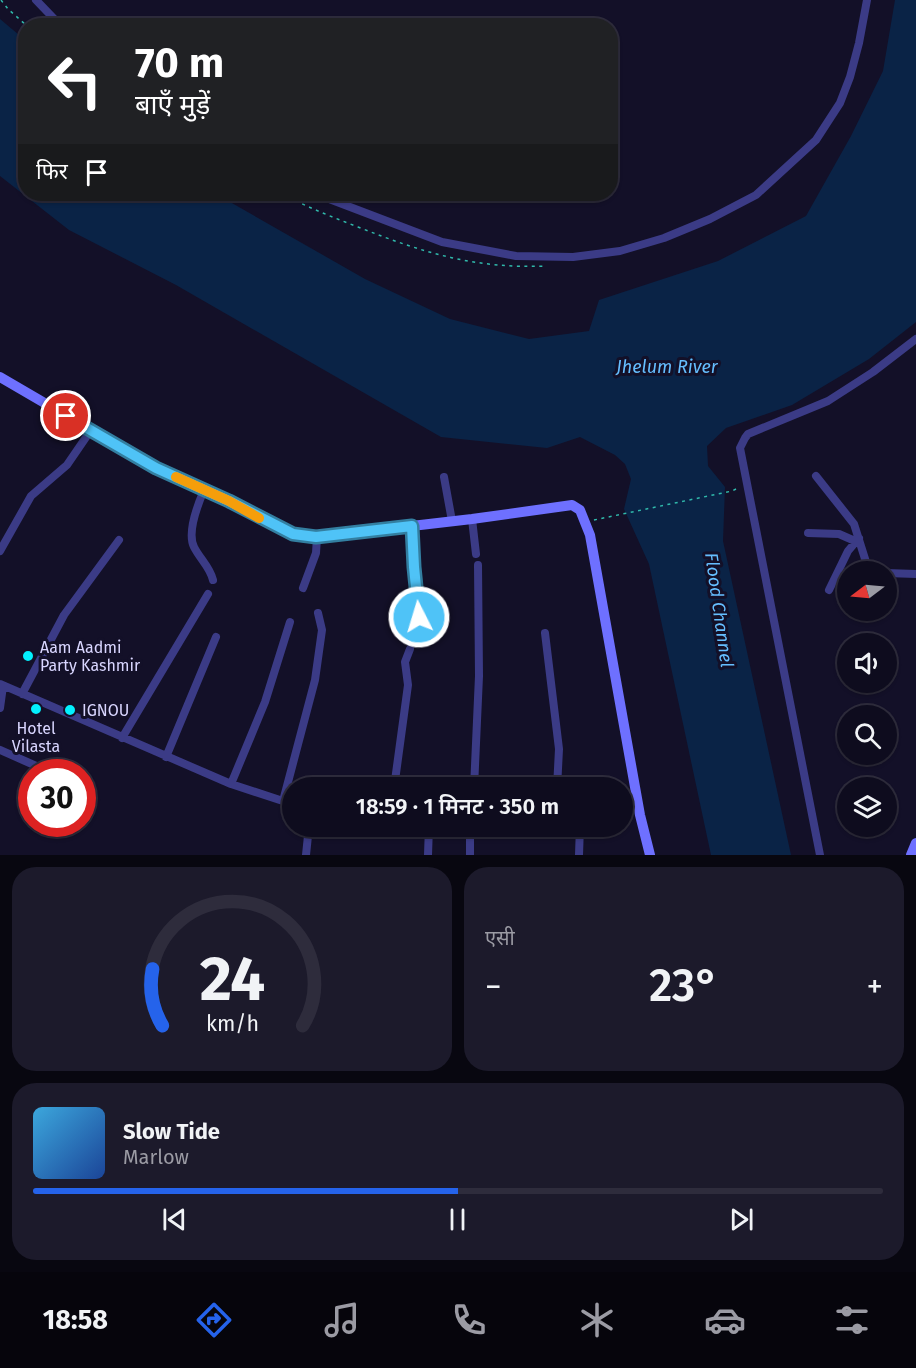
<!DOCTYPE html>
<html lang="hi">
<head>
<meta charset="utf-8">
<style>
  :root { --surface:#0e0c1e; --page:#1c1a2b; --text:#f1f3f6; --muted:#9b9ba4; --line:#2e2c3c; --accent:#2563eb }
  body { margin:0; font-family:"Fira Sans","Noto Sans Devanagari",sans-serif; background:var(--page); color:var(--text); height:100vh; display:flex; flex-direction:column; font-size:22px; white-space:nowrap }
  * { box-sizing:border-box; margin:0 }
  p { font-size:20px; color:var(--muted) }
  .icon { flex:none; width:33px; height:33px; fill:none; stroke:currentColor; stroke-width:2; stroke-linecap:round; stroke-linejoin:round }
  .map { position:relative; height:855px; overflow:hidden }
  .sheet { display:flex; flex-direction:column; gap:12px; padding:12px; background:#080710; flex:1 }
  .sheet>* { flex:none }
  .hud { position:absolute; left:18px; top:18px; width:600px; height:183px; border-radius:24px; box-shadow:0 2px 4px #0004,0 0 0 2px var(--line); background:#202124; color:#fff; overflow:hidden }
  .needle { width:39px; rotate:254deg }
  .tools { position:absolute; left:837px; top:561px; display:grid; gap:12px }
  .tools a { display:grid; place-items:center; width:60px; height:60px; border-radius:50%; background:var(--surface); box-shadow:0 2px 4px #0004,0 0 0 2px var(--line); font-size:30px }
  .speed { position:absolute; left:18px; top:759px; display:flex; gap:12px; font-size:30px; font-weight:700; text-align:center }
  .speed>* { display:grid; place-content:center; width:78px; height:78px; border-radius:50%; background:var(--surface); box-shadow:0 2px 4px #0004,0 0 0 2px var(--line); line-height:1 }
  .speed .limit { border:9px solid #d22; background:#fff; color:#111 }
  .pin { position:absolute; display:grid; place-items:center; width:51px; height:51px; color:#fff; margin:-26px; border:3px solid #fff; border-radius:50%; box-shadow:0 2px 6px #0007 }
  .me { position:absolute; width:66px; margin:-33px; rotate:355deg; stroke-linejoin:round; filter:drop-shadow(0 0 4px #0008) }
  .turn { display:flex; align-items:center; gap:21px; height:126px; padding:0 18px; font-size:27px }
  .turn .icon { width:78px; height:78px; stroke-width:2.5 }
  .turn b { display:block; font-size:42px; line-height:51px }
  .then { display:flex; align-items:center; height:57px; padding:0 18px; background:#0003; gap:12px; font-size:22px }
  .big { font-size:45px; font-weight:600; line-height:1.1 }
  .sheet .card { flex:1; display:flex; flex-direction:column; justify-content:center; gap:9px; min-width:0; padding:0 21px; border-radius:24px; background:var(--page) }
  .sheet .dial { align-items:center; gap:0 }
  .dial svg { height:156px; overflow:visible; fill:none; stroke:var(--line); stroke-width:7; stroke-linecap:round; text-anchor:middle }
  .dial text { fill:var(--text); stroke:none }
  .song { display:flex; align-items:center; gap:18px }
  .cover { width:72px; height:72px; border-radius:9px; background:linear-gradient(135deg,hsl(200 70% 55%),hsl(220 70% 35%)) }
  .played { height:6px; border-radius:3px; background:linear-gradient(90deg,var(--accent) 50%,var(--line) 50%) }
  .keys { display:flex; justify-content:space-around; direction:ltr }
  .heat { display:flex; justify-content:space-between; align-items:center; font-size:33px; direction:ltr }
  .sheet .tiles { flex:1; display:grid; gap:12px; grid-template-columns:1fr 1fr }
  .card:last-child { grid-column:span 2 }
  .trip { position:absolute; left:282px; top:777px; width:351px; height:60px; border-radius:30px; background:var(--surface); box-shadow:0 2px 4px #0004,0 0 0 2px var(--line); font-weight:600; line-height:60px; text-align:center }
  .tab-bar { display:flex; height:96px; justify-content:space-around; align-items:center; background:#06050c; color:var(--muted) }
  .tab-bar .icon { width:42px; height:42px }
  .tab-bar .current { color:var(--accent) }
  .tab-bar b { font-size:27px; color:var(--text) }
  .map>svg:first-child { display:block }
  .water { fill:#0a2346 }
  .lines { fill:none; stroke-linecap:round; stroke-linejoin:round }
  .path { stroke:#30b9ab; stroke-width:1.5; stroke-dasharray:3 4.5; stroke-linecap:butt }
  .street { stroke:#3b3b86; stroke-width:8 }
  .secondary { stroke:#6e70ff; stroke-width:10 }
  .route-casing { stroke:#337fa1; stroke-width:15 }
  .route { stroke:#4fc3f7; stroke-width:10 }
  .slow { stroke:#f59e0b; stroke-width:10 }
  .poi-dot { fill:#03f0fe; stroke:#131028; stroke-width:2 }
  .labels { text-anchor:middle; stroke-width:6; stroke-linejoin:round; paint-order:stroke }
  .poi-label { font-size:16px; fill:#d9d6ff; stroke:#131028; text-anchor:start }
  .water-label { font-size:18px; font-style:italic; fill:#65beff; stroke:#131028 }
</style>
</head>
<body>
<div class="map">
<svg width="916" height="855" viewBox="0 0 916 855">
  <rect width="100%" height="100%" fill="#131028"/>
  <path class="water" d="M895,0H916V322L869,359L792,405L726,428L707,446L708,466L725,487L723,541L791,855H711L649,564L624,509L631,479L625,464L615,455L580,437L547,448L441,437L176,285L69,230L0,176V19L25,40L26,194H216L365,279L450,319L529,339L589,331L599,300L718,261L806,216L851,136L883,71Z"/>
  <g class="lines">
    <path class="path" d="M1,0L8,9L27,26
      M282,194C307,207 332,217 358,227C424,253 475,269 547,266
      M594,520L732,491L738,488
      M622,817L631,816"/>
    <path class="street" d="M36,0L61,26
      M316,194L442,242L516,256L573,257L620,251L664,238L710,219L756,195L816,140L840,103L850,77L859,43L867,0
      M816,476L854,524L866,562L878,572
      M444,477L452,521
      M204,490C198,504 187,533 194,547C200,559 210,567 213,580
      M472,519L476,554
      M412,526L414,567L419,617
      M808,533L839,534L855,541
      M0,551L31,496L67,465L91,430
      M886,573L916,574
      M303,588L316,553L317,537
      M829,590L848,551L859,538
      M545,633L559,749L557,788
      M0,684L231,784L292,804
      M22,694L64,615L119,540
      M0,708L3,686
      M122,738L208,594
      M0,750L50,772
      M166,757L216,637
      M231,784L265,702L290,622
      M394,788L408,685L405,662L410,649
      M474,788L479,676L478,565
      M283,801L315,680L322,630L318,613
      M470,826V855
      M306,855L309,826
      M428,855L429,826
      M579,855L580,826
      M820,855L740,448L745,438L748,434L828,401L873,372L916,339"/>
    <path class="secondary" d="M0,377L156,468L229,501L293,534L317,537L472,519L572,505L580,510L590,535L640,815L650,855
      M911,855L916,843"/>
  </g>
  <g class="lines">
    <defs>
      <path id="route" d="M66,416L156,468L229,501L293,534L316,537L412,526L414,567L419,617"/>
    </defs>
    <use href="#route" class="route-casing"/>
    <use href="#route" class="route"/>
    <path class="slow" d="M176,477L229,501L259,518"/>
  </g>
  <g class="poi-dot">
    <circle cx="28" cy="656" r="6"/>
    <circle cx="36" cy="709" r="6"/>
    <circle cx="70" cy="710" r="6"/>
  </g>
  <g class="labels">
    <g class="poi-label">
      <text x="40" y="653">Aam Aadmi<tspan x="40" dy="18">Party Kashmir</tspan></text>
      <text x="82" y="716">IGNOU</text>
      <text x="36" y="734" text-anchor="middle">Hotel<tspan x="36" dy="18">Vilasta</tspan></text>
    </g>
    <g class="water-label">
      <text x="667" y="373">Jhelum River</text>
      <text transform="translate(719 610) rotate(82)" y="6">Flood Channel</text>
    </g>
  </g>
</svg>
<div class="tools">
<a><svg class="needle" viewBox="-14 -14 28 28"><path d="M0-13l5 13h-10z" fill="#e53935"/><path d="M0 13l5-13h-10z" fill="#9b9ba4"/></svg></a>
<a><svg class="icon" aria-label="sound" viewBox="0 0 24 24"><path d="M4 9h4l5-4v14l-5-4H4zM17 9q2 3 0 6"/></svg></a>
<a><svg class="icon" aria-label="search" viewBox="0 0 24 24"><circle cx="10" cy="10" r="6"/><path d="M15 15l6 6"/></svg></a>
<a><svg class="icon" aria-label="layers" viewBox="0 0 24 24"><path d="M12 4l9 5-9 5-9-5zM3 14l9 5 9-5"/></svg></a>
</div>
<div class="speed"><div class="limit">30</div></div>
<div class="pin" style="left:66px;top:416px;background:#d93025"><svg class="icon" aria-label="arrive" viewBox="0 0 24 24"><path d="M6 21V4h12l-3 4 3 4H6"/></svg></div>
<svg class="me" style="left:419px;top:617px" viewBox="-20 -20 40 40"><circle r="17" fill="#4fc3f7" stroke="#fff" stroke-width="3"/><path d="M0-11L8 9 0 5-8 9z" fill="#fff"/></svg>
<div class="trip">18:59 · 1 मिनट · 350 m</div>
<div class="hud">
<div class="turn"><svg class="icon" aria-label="left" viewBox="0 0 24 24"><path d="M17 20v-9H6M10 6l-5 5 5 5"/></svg><div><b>70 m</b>बाएँ मुड़ें</div></div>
<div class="then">फिर<svg class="icon" aria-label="arrive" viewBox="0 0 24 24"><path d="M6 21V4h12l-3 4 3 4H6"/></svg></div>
</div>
</div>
<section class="sheet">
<div class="tiles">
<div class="card dial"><svg viewBox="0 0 100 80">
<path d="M14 69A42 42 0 1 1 86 69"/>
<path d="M14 69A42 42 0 0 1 9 40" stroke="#2563eb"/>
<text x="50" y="56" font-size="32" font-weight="700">24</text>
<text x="50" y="72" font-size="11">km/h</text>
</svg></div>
<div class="card"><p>एसी</p>
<div class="heat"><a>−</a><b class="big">23°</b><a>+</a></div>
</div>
<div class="card">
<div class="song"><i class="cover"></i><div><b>Slow Tide</b><p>Marlow</p></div></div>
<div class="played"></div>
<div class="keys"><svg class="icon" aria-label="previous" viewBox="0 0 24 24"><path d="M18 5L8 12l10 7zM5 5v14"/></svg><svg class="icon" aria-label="pause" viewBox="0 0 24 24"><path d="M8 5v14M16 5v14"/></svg><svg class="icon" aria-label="next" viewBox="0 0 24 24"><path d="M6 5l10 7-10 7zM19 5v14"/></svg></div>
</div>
</div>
</section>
<nav class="tab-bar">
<b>18:58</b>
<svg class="icon current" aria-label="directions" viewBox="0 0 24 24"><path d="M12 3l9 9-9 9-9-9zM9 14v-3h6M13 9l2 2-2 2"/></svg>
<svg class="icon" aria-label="music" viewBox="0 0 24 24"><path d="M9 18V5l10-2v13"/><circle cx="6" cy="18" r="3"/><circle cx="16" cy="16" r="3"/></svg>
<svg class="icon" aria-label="phone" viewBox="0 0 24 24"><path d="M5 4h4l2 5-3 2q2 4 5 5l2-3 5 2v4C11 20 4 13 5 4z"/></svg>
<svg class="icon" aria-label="climate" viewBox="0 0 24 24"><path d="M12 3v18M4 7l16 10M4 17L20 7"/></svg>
<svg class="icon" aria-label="car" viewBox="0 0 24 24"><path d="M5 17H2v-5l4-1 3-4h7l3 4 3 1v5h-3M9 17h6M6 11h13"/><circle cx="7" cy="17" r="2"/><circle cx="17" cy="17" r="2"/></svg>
<svg class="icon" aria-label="filters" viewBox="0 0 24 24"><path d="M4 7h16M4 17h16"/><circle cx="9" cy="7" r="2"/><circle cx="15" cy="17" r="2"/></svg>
</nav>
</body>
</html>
